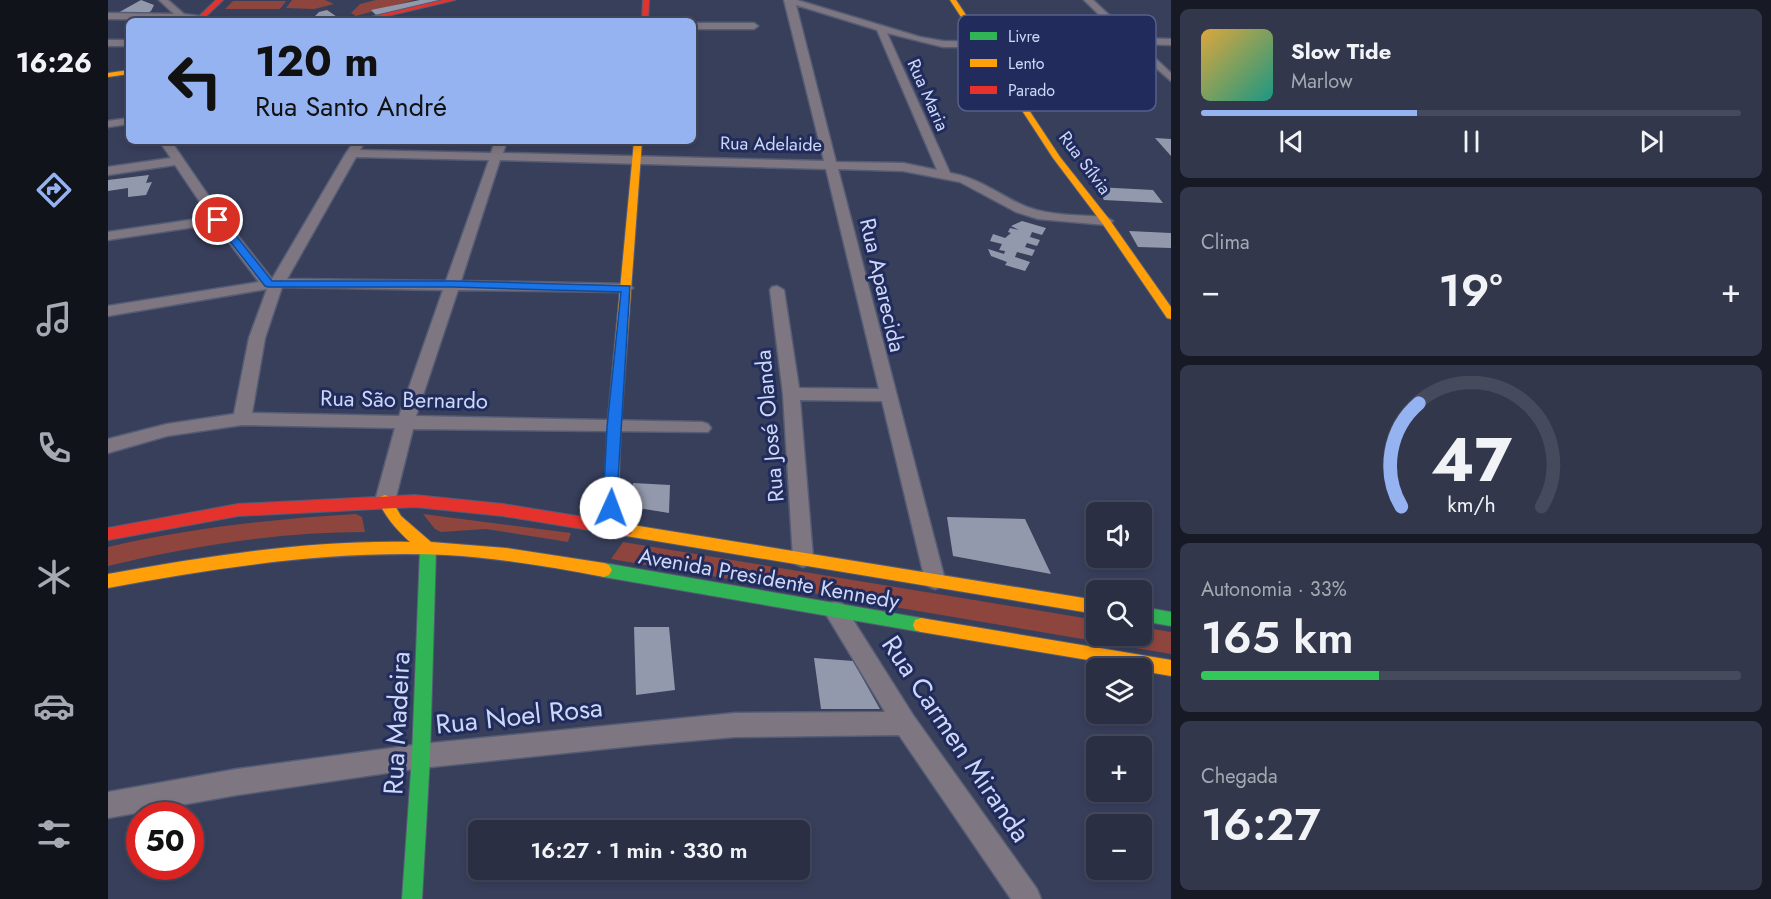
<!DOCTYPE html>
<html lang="pt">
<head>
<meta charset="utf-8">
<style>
  :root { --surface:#2a2f44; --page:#32374b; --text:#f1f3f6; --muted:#a5a9b2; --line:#464a5d; --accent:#95b2f1 }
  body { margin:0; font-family:Jost,sans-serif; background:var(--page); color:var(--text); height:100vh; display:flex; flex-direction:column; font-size:22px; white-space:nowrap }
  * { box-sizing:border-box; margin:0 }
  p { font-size:20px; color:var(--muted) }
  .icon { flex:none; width:33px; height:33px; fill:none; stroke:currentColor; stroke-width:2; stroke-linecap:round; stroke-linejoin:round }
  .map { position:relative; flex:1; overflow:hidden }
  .drawer { display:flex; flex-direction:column; gap:9px; padding:9px; background:#171a25; width:600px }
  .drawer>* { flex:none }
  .guide { position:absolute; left:18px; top:18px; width:570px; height:126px; border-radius:9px; box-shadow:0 3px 9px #0003,0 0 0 2px var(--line); background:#95b2f1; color:#111; overflow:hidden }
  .fabs { position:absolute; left:978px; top:502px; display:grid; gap:12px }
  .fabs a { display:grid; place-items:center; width:66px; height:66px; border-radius:9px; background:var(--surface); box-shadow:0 3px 9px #0003,0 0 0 2px var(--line); font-size:30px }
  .speed { position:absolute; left:18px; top:802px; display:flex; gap:12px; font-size:30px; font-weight:700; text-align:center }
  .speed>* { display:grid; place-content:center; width:78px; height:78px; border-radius:50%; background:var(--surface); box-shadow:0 3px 9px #0003,0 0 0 2px var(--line); line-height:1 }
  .speed .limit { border:9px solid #d22; background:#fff; color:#111 }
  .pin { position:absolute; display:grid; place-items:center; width:51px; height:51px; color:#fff; margin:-26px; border:3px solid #fff; border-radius:50%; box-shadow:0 2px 6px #0007 }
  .me { position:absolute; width:66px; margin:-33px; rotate:2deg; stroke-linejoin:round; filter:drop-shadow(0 0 4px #0008) }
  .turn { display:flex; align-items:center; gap:21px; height:126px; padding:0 30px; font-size:27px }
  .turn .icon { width:78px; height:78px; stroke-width:2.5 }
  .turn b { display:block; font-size:42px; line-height:51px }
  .big { font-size:45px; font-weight:600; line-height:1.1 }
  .drawer .tile { flex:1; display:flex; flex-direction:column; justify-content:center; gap:9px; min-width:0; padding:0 21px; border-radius:9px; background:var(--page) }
  .drawer .dial { align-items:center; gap:0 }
  .dial svg { height:156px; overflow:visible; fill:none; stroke:var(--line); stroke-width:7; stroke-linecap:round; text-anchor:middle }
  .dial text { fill:var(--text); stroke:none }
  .song { display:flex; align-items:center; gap:18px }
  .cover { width:72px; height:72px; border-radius:9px; background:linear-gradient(135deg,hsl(40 70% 55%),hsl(170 70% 35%)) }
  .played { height:6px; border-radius:3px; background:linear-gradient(90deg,var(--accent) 40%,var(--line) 40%) }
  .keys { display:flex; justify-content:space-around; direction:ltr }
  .heat { display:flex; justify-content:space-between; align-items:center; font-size:33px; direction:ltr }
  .charge { height:9px; border-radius:4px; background:linear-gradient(90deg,#34c759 33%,var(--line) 0) }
  .trip { position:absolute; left:360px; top:820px; width:342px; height:60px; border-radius:9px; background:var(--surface); box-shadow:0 3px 9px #0003,0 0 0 2px var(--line); font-weight:600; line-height:60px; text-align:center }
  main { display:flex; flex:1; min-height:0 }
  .tab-bar { display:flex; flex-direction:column; width:108px; justify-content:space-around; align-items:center; background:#11131b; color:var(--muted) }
  .tab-bar .icon { width:42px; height:42px }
  .tab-bar .selected { color:var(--accent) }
  .tab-bar b { font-size:27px; color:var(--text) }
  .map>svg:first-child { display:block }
  .green { fill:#8e453d }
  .building { fill:#9399ac }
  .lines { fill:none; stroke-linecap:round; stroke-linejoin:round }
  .street-casing { stroke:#555c75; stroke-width:3 }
  .fast-casing { stroke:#555c75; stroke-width:2 }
  .slow-casing { stroke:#555c75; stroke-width:2 }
  .jam-casing { stroke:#555c75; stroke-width:2 }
  .street { fill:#7e7781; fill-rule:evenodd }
  .fast { fill:#30b455; fill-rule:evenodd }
  .slow { fill:#ff9f0a; fill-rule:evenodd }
  .jam { fill:#e5322d; fill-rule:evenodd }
  .route { fill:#1a73e8; stroke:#114b97; stroke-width:1.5 }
  .labels { text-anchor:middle; stroke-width:6; stroke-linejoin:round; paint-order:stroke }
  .far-street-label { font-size:18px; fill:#cdd8f7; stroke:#212c5d }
  .street-label { font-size:22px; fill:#cdd8f7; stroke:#212c5d }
  .near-street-label { font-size:27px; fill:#cdd8f7; stroke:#212c5d }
  .key { fill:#212c5d; stroke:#55608b; stroke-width:1.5 }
  .key-label { font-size:16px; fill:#cdd8f7 }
</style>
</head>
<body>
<main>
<nav class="tab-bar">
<b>16:26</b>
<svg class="icon selected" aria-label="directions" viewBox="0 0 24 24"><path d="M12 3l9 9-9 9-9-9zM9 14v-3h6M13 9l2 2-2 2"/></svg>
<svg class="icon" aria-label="music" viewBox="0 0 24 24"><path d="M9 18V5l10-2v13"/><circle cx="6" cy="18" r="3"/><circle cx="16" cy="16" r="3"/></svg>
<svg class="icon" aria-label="phone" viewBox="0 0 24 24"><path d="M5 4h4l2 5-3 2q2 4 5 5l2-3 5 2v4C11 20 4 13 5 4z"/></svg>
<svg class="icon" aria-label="climate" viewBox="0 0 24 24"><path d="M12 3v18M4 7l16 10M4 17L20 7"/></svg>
<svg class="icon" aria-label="car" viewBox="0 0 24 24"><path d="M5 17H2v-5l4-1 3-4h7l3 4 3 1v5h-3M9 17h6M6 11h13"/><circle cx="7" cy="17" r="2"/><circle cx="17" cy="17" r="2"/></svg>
<svg class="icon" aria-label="filters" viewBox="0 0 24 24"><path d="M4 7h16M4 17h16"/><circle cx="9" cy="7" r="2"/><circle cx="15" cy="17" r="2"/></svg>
</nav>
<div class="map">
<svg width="1063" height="899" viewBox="0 0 1063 899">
  <rect width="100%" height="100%" fill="#383f5b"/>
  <path class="green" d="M184,0H217L226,4L206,9L178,8Z
    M268,0H306L248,16L243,13L252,4Z
    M125,1H178L172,9H117Z
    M248,514L254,517L257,532C170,532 85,546 0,566V547C83,528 164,519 248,514Z
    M315,514L463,533L460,542L378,529L333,532L327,529Z
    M515,542L988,620V636H1034V627L1063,632V654L503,559Z"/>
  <path class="building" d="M33,0L46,5L43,11L36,15H6Z
    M312,0H333L268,15L263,10Z
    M219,10L235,21H202L211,12Z
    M1047,138L1063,139V156Z
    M41,175L38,183L44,182L38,195L20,197V188L0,191V180Z
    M988,187L1045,190L1055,203L996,200Z
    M914,221L938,228L934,235L924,232L922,237L932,240L929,246L919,243L917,247L927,250L924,256L909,252L907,257L922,262L917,271L897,265L899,262L883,256L880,249L896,254L897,251L891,250L894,244L882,241L885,234L897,238L903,233L900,232L902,228L911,230L903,226Z
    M1021,231L1063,233V248L1030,247Z
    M525,483L562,485L561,513L530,508L524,502Z
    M839,517L917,519L943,574L845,556Z
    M526,627H561L567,690L528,695Z
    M706,658L745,661L772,709H713Z"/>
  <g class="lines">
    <defs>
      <path id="street" d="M51,0H60L76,14L98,17L94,20L0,19V13L66,14Z
        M676,0H689L812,37L835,41L878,42L880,44L875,47H835L779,33L842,173C872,178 892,196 919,207C943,216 972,215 998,217L1005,221L998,225L930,219L908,212L852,182L795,171L730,169L837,580L834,586L827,589L820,586L817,580L774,401L692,400L705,558L702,564L695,567L688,564L685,558L675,394L662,290L664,287L669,286L676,290L691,388L771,389L718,169L392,160L353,281L518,284L525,288L518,292L350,290L308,416L594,422L600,424L603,428L600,432L305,429L287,501L284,506L277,509L270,506L267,501L287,428L134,425L59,436L0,453V439L59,424L126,414L141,338L159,289L0,316V306L151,282L107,224L0,240V232L102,217L67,165L0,175V167L63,158L51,141H63L115,217L164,279L238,153L245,143L249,142L255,145L252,150L383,153L387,141H399L395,153L716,161ZM688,5L769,30L829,170L795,163L728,162ZM248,157L381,160L338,281L179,279ZM174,287L335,290L291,416L144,413L157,338Z
        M976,0H985L1026,38L1063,39V45L1032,44L1063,73V81L1021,44L920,42L915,39L920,36L1015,38Z
        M585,23H646L650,26L646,29H585Z
        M0,40H21V46H0Z
        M21,118V124L0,127V121Z
        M727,602L735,604L805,715L929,889L933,899H903L791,735L627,737L535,745L313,768L129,795L0,818V792L129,769L313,744L627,713L777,712L716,611L719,604Z"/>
      <path id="fast" d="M320,543L325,545L328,549L322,756L314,899H294L304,756L312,549L315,545Z
        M496,563L813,618L819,620L821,625L819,630L813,632L496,577L491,575L488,570L491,565Z
        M1034,607L1063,612V626L1034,621Z"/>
      <path id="slow" d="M842,0H848L952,157L1001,219L1063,307V319L1059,318L994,223L945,158Z
        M21,70V74L0,77V73Z
        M526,141H534L513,427L509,528L507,532L502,534L497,532L495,528L499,427Z
        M277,495L282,497L293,516L323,542L398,548L496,563L501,565L504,570L501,575L496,577C444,567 391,558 338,555C225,550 111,567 0,588V574C99,556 201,540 302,542C287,528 279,519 270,501L272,497Z
        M518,524L988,600V614L518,536L513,534L511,530L513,526Z
        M813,618L1063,660V676L1034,671V669L813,632L807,630L805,625L807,620Z"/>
      <path id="jam" d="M108,0H115L93,21H86Z
        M335,0H347L258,21H246Z
        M535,0H541L540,21H534Z
        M307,495L395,504L518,524L523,526L525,530L523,534L518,536L395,516L307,507L130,516L0,540V528L130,504Z"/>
    </defs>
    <use href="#street" class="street-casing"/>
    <use href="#fast" class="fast-casing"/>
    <use href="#slow" class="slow-casing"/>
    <use href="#jam" class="jam-casing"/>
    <use href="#street" class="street"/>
    <use href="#fast" class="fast"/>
    <use href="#slow" class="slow"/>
    <use href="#jam" class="jam"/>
  </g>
  <path class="route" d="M107,218H114L164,281H345L522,286L508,512L503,513L495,508L499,427L513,292L345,287H160L157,286L107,222Z"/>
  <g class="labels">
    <g class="far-street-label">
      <text transform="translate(820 95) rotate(66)" y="6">Rua Maria</text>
      <text transform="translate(663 144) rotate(1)" y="6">Rua Adelaide</text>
      <text transform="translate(977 163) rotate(53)" y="6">Rua Sílvia</text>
    </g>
    <g class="street-label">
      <text transform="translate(775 285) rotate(77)" y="8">Rua Aparecida</text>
      <text transform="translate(296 399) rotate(1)" y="8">Rua São Bernardo</text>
      <text transform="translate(661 426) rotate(-95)" y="8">Rua José Olanda</text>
      <text transform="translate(661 578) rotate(10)" y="8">Avenida Presidente Kennedy</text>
    </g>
    <g class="near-street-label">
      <text transform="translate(411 716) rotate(-6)" y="9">Rua Noel Rosa</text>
      <text transform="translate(289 723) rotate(-87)" y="9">Rua Madeira</text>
      <text transform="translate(848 739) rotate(56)" y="9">Rua Carmen Miranda</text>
    </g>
  </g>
  <rect x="850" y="15" width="198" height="96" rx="9" class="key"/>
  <rect x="862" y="32" width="27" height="8" fill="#30b455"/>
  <rect x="862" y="59" width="27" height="8" fill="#ff9f0a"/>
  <rect x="862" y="86" width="27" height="8" fill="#e5322d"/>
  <g class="key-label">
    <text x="900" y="42">Livre</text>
    <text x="900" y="69">Lento</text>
    <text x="900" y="96">Parado</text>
  </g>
</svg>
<div class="fabs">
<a><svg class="icon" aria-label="sound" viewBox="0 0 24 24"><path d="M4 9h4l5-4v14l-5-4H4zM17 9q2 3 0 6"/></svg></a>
<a><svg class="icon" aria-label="search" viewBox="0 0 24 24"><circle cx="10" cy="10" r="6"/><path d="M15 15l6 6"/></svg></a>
<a><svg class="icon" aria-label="layers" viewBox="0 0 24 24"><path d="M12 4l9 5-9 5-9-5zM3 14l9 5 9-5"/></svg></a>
<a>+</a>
<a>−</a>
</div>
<div class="speed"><div class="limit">50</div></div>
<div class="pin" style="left:110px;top:220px;background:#d93025"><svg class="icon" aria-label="arrive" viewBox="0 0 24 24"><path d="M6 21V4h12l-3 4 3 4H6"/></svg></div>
<svg class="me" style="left:503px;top:508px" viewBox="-20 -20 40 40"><circle r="19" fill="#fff"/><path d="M0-13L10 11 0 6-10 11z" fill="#1a73e8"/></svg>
<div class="trip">16:27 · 1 min · 330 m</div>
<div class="guide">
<div class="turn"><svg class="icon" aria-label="left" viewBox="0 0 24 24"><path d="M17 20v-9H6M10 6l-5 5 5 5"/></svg><div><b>120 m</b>Rua Santo André</div></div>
</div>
</div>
<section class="drawer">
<div class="tile">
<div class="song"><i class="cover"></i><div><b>Slow Tide</b><p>Marlow</p></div></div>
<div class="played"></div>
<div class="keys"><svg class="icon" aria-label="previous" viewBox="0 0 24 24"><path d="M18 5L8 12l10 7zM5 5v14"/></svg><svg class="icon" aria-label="pause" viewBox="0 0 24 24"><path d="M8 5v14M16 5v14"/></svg><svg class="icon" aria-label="next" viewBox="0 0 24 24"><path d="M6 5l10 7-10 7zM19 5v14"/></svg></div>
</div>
<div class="tile"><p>Clima</p>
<div class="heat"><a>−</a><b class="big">19°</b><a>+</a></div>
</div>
<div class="tile dial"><svg viewBox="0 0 100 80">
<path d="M14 69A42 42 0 1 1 86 69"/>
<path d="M14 69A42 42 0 0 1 23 16" stroke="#95b2f1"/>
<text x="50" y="56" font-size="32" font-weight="700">47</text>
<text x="50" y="72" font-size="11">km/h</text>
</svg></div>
<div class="tile"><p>Autonomia · 33%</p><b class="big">165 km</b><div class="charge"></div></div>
<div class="tile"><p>Chegada</p><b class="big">16:27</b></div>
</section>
</main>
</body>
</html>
